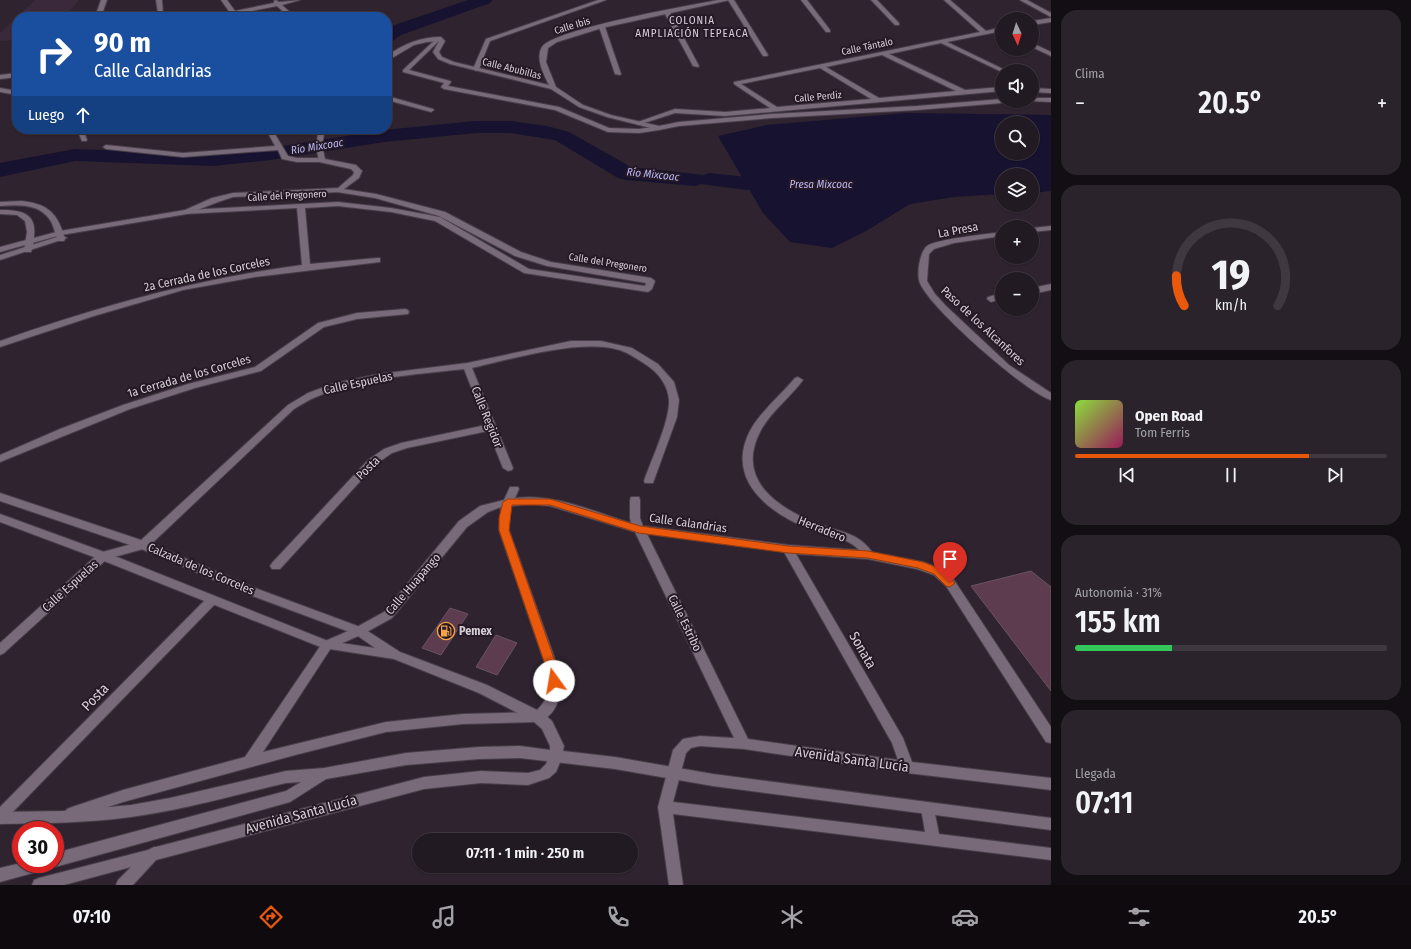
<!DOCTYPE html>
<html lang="es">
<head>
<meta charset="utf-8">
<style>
  :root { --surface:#221a23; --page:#2a232b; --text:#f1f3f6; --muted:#a2a1a6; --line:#3f3841; --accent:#ea580c }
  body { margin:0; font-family:"Fira Sans Condensed",sans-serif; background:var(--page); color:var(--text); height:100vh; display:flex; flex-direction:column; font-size:15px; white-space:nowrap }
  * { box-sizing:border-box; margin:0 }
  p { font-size:13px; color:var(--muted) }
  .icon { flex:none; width:22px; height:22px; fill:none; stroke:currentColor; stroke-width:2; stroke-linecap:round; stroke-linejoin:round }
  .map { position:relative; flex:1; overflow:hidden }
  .side { display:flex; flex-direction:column; gap:10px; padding:10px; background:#130e13; width:360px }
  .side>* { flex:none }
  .hud { position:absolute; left:12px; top:12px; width:380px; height:122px; border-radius:16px; box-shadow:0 1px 3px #0004,0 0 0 1px var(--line); background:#1a4fa0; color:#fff; overflow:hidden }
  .needle { width:26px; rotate:176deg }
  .fabs { position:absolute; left:995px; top:12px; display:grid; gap:8px }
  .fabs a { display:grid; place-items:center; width:44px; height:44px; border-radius:50%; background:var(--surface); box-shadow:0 1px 3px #0004,0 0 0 1px var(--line); font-size:20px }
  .speed { position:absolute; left:12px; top:821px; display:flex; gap:8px; font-size:20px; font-weight:700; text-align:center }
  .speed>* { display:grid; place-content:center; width:52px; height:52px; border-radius:50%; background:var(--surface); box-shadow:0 1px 3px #0004,0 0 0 1px var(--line); line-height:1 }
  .speed .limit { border:6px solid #d22; background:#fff; color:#111 }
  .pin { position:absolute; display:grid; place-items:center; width:34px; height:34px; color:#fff; margin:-41px -17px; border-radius:50% 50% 50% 0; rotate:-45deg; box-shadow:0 0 4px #0007 }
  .pin .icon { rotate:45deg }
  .me { position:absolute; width:44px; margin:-22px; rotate:347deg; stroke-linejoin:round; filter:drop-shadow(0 0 3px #0008) }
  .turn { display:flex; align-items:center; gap:14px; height:84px; padding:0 16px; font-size:18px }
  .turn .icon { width:52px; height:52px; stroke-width:2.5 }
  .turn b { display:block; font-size:28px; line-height:34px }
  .then { display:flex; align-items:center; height:38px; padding:0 16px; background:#0003; gap:8px; font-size:15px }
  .big { font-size:30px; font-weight:600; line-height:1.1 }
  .side .tile { flex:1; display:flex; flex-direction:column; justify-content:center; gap:6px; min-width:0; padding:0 14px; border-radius:16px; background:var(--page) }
  .side .dial { align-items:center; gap:0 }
  .dial svg { height:104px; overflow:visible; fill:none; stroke:var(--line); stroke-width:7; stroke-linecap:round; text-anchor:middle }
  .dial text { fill:var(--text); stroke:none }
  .song { display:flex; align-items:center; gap:12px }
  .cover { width:48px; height:48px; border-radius:6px; background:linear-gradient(135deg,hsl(90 70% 55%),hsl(330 70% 35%)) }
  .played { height:4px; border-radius:2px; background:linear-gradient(90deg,var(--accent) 75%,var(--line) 75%) }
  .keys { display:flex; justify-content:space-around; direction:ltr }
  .heat { display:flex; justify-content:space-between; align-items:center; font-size:22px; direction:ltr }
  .charge { height:6px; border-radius:3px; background:linear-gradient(90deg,#34c759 31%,var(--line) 0) }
  .trip { position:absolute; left:412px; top:833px; width:226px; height:40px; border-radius:20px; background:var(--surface); box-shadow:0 1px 3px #0004,0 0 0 1px var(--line); font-weight:600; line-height:40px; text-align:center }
  .tabs { display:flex; height:64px; justify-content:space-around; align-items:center; background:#0e0a0e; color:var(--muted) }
  .tabs .icon { width:28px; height:28px }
  .tabs .current { color:var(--accent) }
  .tabs b { font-size:18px; color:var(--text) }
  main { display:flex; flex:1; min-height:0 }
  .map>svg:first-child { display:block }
  .built { fill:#3a293a }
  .water { fill:#16122f; fill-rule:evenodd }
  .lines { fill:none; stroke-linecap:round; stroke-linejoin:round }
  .river { fill:#16122f; fill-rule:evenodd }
  .building { fill:#5e3c4f; stroke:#67555f }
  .minor-casing { stroke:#483e49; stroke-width:2 }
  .tertiary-casing { stroke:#483e49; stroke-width:2 }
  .minor { fill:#786a78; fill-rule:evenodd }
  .tertiary { fill:#786a78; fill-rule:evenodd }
  .route { fill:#ea580c; stroke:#983908 }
  .labels { text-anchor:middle; stroke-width:4; stroke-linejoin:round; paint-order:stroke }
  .far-street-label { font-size:10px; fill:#d6ced6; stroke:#251925 }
  .far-neighbourhood-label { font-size:11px; letter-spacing:1px; fill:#dcccdc; stroke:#251925 }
  .far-water-label { font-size:11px; font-style:italic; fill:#bab7f4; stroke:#251925 }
  .street-label { font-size:12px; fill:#d6ced6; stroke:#251925 }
  .poi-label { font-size:12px; font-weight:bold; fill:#d6ced6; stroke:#251925; text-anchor:start }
  .near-street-label { font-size:14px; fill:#d6ced6; stroke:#251925 }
</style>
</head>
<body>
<main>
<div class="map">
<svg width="1051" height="885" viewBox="0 0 1051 885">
  <rect width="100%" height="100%" fill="#2e232f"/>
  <path class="built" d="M35,0H79L65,17H17V40L0,41V33Z"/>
  <path class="water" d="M907,113L1051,115V191L1032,193V175H1002V194L954,197L910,204L866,231L832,248L790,242L763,213L718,136L767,125ZM1002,123H1032V153H1002Z"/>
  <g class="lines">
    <path class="river" d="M468,0H492L490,3L401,35L393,41L387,42V29L389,27Z
      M476,121H510L547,126L569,132L631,167L704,175L709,173L755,178L758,183L755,188L747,190L701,184L696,186L626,180L618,178L555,140L510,133H476L384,142L270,160L213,166L75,161L0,177V163L75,149L213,154L270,148L384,130Z"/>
  </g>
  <path class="building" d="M1031,571L1051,587V691L971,586Z
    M450,608L468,614L441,655L422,648Z
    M496,635L517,643L497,675L476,667Z"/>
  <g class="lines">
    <defs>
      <path id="minor" d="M101,0H107L101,17H95Z
        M156,0H162L163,14L158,13Z
        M221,0H227L235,11L274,3V1L276,0L279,2L300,0L282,5L295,17H289L277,6L237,14L239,17H233Z
        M598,0H606L490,41L479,69L476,71L473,69L486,39Z
        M728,0H734L768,55L767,56H763Z
        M801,0H807L830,30V32H826Z
        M871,0H877L899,23V25H895Z
        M944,0H950L986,31L1002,27V31L947,42L1007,71L1002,72L941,43L889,54L965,90L1002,87V91L725,116L675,113L638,125L635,123L675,109L725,112L770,108L734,84V82L980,32ZM882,55L956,91L879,98L826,67ZM820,68L871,99L777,107L741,84Z
        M1020,0H1027L1051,13V17Z
        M667,10L670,12L699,66L698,67L693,66L664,12Z
        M1051,18V22L1032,25V21Z
        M602,25L605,27L621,74L620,75L615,74L599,27Z
        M438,37L440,38V40L409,70L450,81L451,82L448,86L559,107L609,128L639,129L659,126L662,128L659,130L639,133L608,132L555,110L444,89L441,87L444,83L403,72V70Z
        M1032,43L1051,52V56L1032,47Z
        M17,73V77L0,79V75Z
        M0,88L17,91V95L0,92Z
        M1032,88L1051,89V93L1032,92Z
        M387,96L433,109L434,110L431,112L387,100Z
        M77,129H83L87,140L86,141H82Z
        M266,129H272L288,156L297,158H322L326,160L322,162H297L282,159L278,150L183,157L106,149L103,147L106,145L183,153L275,146Z
        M337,188L376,194L445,212L521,252L551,262L651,278L655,281L652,289L648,292L524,273L435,221L391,212L338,206L305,208L310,264L377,258H380V262L255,277L183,290L94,316L0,347V341C100,306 196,279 302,265L297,208L184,214V210H187L338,202L391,208L440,217L529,269L645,286L646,283L547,266L515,256L439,216L375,198L337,192Z
        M22,201C49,204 58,214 65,239L64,241H58C55,234 54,226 50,220C39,203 17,205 0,206V202Z
        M0,210C19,210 37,212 34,236C34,241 33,247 31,252H25L24,250L27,232L25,221L17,215L0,214Z
        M1051,226V230L1032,232V228Z
        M1002,232V236L954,243L934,249L929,254L927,281L935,294L946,306L1009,365L1051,393V400C1028,394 923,303 919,280C917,271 920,252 927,246C936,239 988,234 1002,232Z
        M1051,284V290L1032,294V288Z
        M1002,293V299L991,302L987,299L988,297Z
        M405,309L408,310L409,312L408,314L357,319L324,327L261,371L195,388L130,409L0,462V455L60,429L123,405L188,384L255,367L318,323L357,313Z
        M571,341H601L632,348L658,364L674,382L679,400L677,417L653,483H645L644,481C651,460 670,421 669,400C668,385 658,372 645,364C639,360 633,356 627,353C591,335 512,359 472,368L513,468L512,470L508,471L503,468L488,431L407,448L392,453L376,464L280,569H272L270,566L272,563L368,460L384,449L401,443L486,425L464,369C415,375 361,377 316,397C308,400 301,405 294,409L147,548L107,559L4,653L0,655V643L99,553L139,542L288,405L308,393L335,383L379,374L467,363Z
        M798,377L803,380C790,398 770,412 760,432C736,479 776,507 816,523C838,532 857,531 872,552L923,562L942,569L954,580L1051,727V743L1046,742L946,586L934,575L917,569L868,559L796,554L903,738L912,762L1051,778V790L907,773L744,749L700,746L691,748L686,753L673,802L925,832L921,808L923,804L928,802L933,804L939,834L1051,848V860L673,814L683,885H669L658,807L673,750L683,739L688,738L700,736L734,738L635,532L550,506L530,504L512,506L510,510L509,530L560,673C562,692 559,715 538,722L463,724L386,732L295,755L123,802L72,819L67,817L65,813L67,809L72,807L123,790L245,757L323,642L355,628L384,612L459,521L480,506L504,500L510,487H518L519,489L515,498C555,493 594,512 631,523L630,518V500L631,497H639L640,500V518L643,526L788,545L859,550C846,536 825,536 809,529C767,512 724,478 751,429C762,410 781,395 795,378ZM501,507L499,530L548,673C549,692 549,699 535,712L463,714L386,722L263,752L331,648L363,634L392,618L467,527L488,512ZM647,534L784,552L892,743L898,760L748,739Z
        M212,596L216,597L218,600L216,603L5,820L0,822V807L208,597Z
        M556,749L561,751L563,755L556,772L549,778L528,785L481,783L424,789L156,860L133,885H116L118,880L131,867L64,885H32L34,880L39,878L148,850L154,847H156L424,777L481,771L528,773L540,770L546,764L551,751Z"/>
      <path id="tertiary" d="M718,0H730L602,28L557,42L548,48L546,62L556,87L583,105L611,115L659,126L679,122L772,114L917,106L1002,99V101H1005L1002,103L917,110L772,118L679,126L659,130L607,117L579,107L551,89L450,64L438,59L433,52L439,41L427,42L414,45L387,61V56C403,44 421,37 441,37L445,41L439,52L442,57L454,62L549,85C544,75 535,58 542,47C554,29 691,5 718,0Z
        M1032,98H1051V102L1030,101H1032Z
        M319,129H325L322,145L325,159L356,165L362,171L359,178L340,192L233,197L218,202L187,214L61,235L0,252V247L60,231L185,210L212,198L233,193L338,188L353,175L354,172L351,169L319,162L316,145Z
        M60,236H63L67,238L0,260V255Z
        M0,493L147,542L255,588L363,628L400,652L487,685L543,713L552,721L564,746L563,751L615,757L713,774L1051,818V830L713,786L615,769L520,758L479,759L406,765L326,779L290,802L55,867L50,864H55V853L286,791L301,782L286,783C235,795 183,810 131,817C88,823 44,823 0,824V812L63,811L131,805L170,798L286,771L324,768L406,753L479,747L520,746L550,750V746L542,729L533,721L479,693L394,659L323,648L99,559L0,522V514L107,553L328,641L375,648L355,634L247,594L139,548L0,501Z
        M21,863V864H47L45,869L40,871L0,882V868Z"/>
    </defs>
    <use href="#minor" class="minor-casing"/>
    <use href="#tertiary" class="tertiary-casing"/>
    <use href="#minor" class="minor"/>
    <use href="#tertiary" class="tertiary"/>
  </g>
  <path class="route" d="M508,499H550L640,526L788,546L868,551L923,562L941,569L955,583L950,587L946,586L934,574L918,568L868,558L788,553L639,533L550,505H512L509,530L559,673L560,681L558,684H551L548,673L499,530V518L503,502Z"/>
  <defs>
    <symbol id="fuel-ring" viewBox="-11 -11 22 22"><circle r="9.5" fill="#251925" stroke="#f6a247" stroke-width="1.5"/><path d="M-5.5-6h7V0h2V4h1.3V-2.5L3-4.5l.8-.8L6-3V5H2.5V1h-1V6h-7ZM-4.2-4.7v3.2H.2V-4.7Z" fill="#f6a247"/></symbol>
  </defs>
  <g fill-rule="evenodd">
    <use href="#fuel-ring" x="436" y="621" width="20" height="20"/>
  </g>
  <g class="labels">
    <g class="far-street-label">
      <text transform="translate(572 25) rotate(-17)" y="4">Calle Ibis</text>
      <text transform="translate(867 46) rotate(-12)" y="4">Calle Tántalo</text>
      <text transform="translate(512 68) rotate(14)" y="4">Calle Abubillas</text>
      <text transform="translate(818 96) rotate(-5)" y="4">Calle Perdiz</text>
      <text transform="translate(287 195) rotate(-3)" y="4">Calle del Pregonero</text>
      <text transform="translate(608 262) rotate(9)" y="4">Calle del Pregonero</text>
    </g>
    <g class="far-neighbourhood-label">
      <text x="692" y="24">COLONIA<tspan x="692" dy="13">AMPLIACIÓN TEPEACA</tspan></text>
    </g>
    <g class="far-water-label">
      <text transform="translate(317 146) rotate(-9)" y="4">Río Mixcoac</text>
      <text transform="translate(653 174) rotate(6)" y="4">Río Mixcoac</text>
      <text x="821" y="188">Presa Mixcoac</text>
    </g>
    <g class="street-label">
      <text transform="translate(958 230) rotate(-11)" y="4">La Presa</text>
      <text transform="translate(207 274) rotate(-12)" y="4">2a Cerrada de los Corceles</text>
      <text transform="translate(983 326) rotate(43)" y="4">Paso de los Alcanfores</text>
      <text transform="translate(189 376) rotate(-16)" y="4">1a Cerrada de los Corceles</text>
      <text transform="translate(358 383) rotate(-12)" y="4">Calle Espuelas</text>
      <text transform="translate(487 417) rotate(68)" y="4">Calle Regidor</text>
      <text transform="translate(368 468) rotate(-44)" y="4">Posta</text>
      <text transform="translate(688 523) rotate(8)" y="4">Calle Calandrias</text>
      <text transform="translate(822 529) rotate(22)" y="4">Herradero</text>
      <text transform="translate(201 569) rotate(23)" y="4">Calzada de los Corceles</text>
      <text transform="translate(413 584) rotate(-49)" y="4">Calle Huapango</text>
      <text transform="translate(70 586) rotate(-42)" y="4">Calle Espuelas</text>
      <text transform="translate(685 623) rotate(64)" y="4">Calle Estribo</text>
    </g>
    <g class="poi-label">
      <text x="459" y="635">Pemex</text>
    </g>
    <g class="near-street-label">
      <text transform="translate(863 650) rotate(60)" y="5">Sonata</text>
      <text transform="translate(95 697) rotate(-46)" y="5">Posta</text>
      <text transform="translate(852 759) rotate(8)" y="5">Avenida Santa Lucía</text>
      <text transform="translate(301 814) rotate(-15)" y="5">Avenida Santa Lucía</text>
    </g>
  </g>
</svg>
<div class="fabs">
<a><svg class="needle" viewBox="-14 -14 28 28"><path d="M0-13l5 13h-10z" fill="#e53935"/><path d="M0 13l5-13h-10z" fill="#a2a1a6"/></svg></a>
<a><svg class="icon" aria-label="sound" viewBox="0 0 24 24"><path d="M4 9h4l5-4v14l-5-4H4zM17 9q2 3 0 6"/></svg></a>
<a><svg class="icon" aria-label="search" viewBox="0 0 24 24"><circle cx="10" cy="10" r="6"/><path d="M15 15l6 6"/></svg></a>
<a><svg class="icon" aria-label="layers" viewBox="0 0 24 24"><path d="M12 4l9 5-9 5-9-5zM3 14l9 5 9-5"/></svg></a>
<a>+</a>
<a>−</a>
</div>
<div class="speed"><div class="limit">30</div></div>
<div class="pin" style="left:950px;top:583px;background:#d93025"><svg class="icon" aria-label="arrive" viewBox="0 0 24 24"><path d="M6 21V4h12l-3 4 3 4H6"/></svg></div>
<svg class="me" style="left:554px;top:681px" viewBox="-20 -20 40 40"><circle r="19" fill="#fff"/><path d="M0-13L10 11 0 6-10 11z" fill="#ea580c"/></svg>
<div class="trip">07:11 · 1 min · 250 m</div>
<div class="hud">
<div class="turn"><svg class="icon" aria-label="right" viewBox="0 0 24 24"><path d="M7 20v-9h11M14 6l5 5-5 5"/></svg><div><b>90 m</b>Calle Calandrias</div></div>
<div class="then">Luego<svg class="icon" aria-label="ahead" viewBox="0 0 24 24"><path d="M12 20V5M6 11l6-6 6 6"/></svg></div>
</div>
</div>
<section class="side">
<div class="tile"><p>Clima</p>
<div class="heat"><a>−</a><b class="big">20.5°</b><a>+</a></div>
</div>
<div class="tile dial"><svg viewBox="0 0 100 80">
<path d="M14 69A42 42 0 1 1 86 69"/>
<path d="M14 69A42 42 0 0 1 8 46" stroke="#ea580c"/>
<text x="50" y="56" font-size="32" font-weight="700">19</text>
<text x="50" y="72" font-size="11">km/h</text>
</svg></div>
<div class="tile">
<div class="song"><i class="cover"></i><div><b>Open Road</b><p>Tom Ferris</p></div></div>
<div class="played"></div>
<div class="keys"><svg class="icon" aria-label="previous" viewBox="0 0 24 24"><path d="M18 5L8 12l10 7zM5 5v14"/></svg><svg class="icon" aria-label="pause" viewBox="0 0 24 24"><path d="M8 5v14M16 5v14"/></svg><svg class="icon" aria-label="next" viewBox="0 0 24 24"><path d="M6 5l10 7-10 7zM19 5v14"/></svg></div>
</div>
<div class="tile"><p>Autonomía · 31%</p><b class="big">155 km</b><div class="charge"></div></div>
<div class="tile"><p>Llegada</p><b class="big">07:11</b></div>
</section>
</main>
<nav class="tabs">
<b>07:10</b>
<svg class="icon current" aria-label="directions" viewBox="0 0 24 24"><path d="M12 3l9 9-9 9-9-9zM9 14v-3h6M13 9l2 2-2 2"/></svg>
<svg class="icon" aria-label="music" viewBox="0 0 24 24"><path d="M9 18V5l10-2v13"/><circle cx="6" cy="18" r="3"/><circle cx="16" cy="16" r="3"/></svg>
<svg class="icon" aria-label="phone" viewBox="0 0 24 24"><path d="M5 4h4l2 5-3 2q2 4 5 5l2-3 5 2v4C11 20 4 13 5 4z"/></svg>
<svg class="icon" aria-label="climate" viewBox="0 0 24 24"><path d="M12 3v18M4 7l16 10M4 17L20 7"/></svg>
<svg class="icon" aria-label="car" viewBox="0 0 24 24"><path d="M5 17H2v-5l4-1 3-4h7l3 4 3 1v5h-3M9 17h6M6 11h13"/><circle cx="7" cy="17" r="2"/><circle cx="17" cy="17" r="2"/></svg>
<svg class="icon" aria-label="filters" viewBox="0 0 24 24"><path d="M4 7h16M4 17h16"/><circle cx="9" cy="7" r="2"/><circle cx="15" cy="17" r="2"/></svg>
<b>20.5°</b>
</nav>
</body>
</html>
